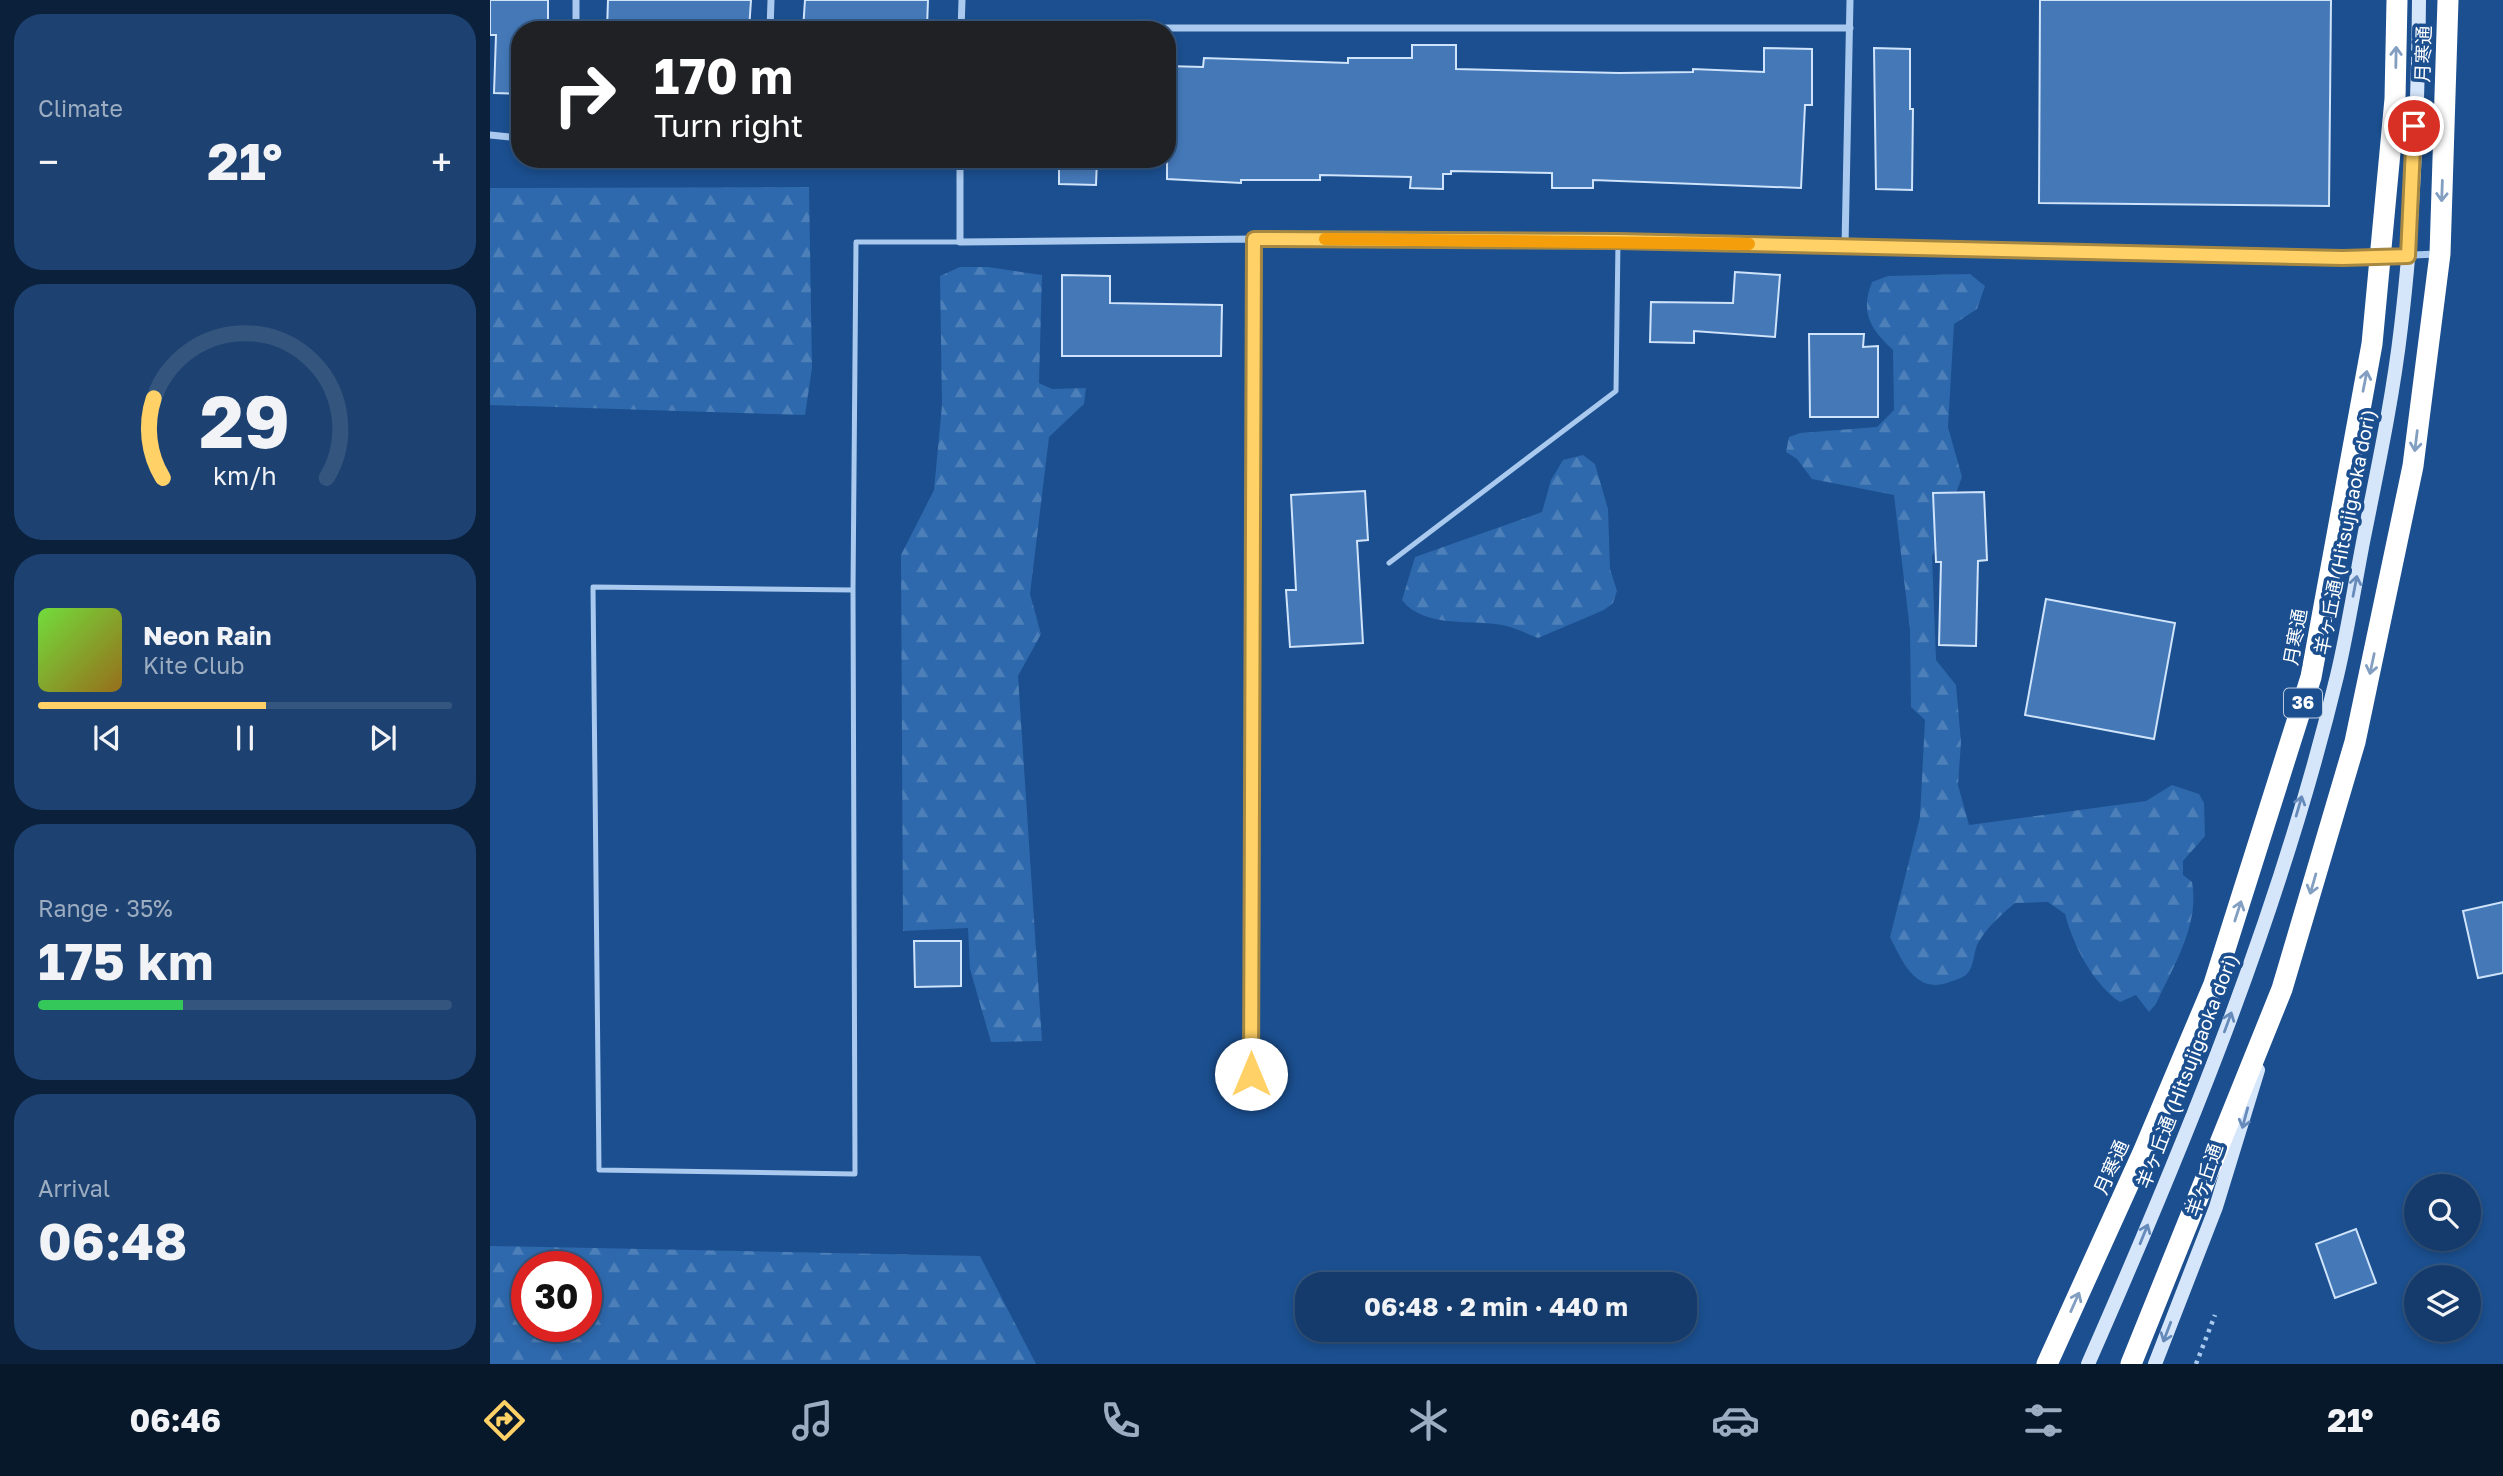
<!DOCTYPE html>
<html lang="en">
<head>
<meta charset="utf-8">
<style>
  :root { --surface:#143b6b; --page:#1d4271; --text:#f1f3f6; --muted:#9dadc1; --line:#33557e; --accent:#ffd166 }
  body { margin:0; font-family:"Golos Text","Noto Sans JP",sans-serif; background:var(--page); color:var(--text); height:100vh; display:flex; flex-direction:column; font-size:26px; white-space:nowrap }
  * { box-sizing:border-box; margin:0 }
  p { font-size:23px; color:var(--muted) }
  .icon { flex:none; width:38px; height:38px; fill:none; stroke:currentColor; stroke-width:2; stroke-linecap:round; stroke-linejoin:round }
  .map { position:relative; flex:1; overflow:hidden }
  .side { display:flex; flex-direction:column; gap:14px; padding:14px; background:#0b203b; width:490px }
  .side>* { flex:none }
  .banner { position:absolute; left:21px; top:21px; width:665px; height:147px; border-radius:28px; box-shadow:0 4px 10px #0003,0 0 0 2px var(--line); background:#202124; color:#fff; overflow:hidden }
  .controls { position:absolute; left:1914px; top:1174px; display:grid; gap:14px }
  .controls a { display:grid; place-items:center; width:77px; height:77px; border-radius:50%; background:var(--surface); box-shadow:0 4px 10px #0003,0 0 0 2px var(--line); font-size:35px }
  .speed { position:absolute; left:21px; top:1251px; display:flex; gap:14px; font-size:35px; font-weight:700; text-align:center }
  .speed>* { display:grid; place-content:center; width:91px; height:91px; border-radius:50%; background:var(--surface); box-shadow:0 4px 10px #0003,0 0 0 2px var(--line); line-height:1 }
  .speed .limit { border:10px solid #d22; background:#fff; color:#111 }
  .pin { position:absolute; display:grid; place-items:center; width:60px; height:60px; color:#fff; margin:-30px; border:4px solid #fff; border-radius:50%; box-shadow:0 2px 7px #0007 }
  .me { position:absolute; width:77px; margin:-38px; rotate:0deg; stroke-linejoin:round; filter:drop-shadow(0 0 5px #0008) }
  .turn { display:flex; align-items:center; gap:24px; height:147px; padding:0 28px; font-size:32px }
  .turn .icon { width:91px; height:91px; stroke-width:2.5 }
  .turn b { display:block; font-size:49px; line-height:60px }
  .big { font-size:52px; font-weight:700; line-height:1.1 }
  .side .tile { flex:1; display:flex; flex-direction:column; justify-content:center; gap:10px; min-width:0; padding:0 24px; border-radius:28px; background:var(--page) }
  .side .dial { align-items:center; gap:0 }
  .dial svg { height:182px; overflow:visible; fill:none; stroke:var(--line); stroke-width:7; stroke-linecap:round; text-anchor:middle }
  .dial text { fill:var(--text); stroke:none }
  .song { display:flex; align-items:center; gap:21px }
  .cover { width:84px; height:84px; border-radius:10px; background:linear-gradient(135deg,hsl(100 70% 55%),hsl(40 70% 35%)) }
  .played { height:7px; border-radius:4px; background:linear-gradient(90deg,var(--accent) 55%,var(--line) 55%) }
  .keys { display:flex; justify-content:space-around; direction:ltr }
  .heat { display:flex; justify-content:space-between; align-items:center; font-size:38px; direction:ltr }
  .charge { height:10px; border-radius:5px; background:linear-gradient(90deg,#34c759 35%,var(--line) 0) }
  .trip { position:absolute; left:805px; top:1272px; width:402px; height:70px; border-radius:28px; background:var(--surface); box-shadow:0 4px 10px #0003,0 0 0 2px var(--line); font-weight:700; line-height:70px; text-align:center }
  .dock { display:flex; height:112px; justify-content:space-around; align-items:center; background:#08182b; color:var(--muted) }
  .dock .icon { width:49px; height:49px }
  .dock .current { color:var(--accent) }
  .dock b { font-size:32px; color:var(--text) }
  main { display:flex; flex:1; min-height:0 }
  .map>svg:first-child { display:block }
  .forest { fill:url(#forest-firs); fill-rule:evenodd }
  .building { fill:#4478b7; stroke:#cfe3fa; stroke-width:2 }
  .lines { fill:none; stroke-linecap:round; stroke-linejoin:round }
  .path { stroke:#a9c9ee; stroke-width:4.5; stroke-dasharray:3.5 5; stroke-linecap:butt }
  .lane { stroke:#a9c9ee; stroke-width:5 }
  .street { stroke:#a9c9ee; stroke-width:7 }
  .secondary { stroke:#d6e6fa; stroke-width:14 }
  .highway { stroke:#fff; stroke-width:21 }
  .oneway { stroke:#829ec1 }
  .oneway2 { stroke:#668bba }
  .route-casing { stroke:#a68842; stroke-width:18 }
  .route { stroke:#ffd166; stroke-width:12 }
  .slow { stroke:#f59e0b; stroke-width:12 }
  .labels { text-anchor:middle; stroke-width:7; stroke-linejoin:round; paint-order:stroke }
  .shield { fill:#1b4f8f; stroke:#bbcadd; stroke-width:2 }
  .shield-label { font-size:18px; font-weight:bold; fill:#fff }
  .street-label { font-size:19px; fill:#fff; stroke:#1b4f8f }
</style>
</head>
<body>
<main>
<section class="side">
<div class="tile"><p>Climate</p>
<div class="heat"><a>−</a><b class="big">21°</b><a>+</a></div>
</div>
<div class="tile dial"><svg viewBox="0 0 100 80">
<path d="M14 69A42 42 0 1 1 86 69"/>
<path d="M14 69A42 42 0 0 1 10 34" stroke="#ffd166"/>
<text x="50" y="56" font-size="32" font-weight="700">29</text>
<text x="50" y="72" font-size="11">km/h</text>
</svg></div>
<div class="tile">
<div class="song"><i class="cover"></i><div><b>Neon Rain</b><p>Kite Club</p></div></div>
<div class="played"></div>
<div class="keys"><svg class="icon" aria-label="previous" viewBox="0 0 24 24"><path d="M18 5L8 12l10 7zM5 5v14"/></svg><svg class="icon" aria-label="pause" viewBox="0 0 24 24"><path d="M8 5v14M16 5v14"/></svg><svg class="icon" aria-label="next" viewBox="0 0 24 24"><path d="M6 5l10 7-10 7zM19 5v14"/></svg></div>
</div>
<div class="tile"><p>Range · 35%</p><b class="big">175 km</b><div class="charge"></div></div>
<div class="tile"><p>Arrival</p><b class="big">06:48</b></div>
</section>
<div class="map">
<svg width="2013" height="1364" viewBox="0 0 2013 1364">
  <defs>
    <pattern id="forest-firs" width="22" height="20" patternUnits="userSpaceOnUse" patternTransform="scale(1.75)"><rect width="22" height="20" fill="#2e69ad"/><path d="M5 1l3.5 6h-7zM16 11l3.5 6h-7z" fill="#4d80b9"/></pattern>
  </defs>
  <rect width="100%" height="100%" fill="#1b4f8f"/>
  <path class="forest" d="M319,187L322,368L315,415L0,405V188Z
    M470,267H498L552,275L549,383L562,389L596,388L594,404L559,437L540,594L551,634L528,676L552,1041L501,1042L480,969L478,928L413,931L411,555L444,490L452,405L450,276Z
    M1480,274L1495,286L1487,309L1464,324L1458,427L1472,477L1442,557L1446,660L1466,685L1471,742L1468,785L1479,825L1656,801L1682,785L1709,794L1714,803L1715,836L1693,861V875L1702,882C1710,925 1683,966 1666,1004L1659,1012L1646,995L1630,1002C1603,984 1583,945 1575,914L1558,902L1525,903C1511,915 1497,927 1488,943C1483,953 1485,965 1477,974C1472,979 1464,980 1457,983C1425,993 1412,961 1400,937L1430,817L1435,720L1421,707L1420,630L1404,495L1322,479L1307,459L1296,452L1299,437L1310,433L1387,427L1404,410L1403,350C1380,329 1370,312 1382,282L1398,276Z
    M1093,455L1105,464L1118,509L1120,569L1127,591L1123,603L1114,610L1048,638C1038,634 1027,629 1017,626C984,618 935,630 912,600L925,557L1052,512L1061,480L1073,460Z
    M0,1246L490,1256L546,1364H0ZM37,1267H96V1326H37Z"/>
  <path class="building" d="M0,0H58V30H30V94L4,93L6,35H0Z
    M118,0H261L259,30H117Z
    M315,0H438L437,27L436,30H313Z
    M1550,0H1841L1839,206L1549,203Z
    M922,45H966V69L1129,73L1203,72V69L1274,72V48L1322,49V105H1315L1311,188L1103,180V188H1062V173L961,171V174H953V189L920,188L921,177L830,175V180H751V183L677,179V66L713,67L714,58L858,63V58H922Z
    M1384,48L1420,49V109H1423L1422,190L1386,189Z
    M569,159H607L606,185L569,184Z
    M1245,272L1290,275L1285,337L1204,331V343L1160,342L1161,302L1243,303Z
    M572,275L620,276V303L732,305L731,356H572Z
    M1319,334H1374L1373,347L1388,346V417H1320Z
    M875,491L878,540L867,541L873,643L800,647L796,590H806L801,495Z
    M1494,492L1497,560L1488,561L1486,646L1449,645L1451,562H1446L1443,493Z
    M1556,599L1685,623L1664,739L1535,715Z
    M2013,902V973L1988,978L1973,911Z
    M424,941H471V986L425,987Z
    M1866,1229L1886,1283L1845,1298L1826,1244Z"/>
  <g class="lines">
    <path class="path" d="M1706,1364L1725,1315"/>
    <path class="lane" d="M899,563L1126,391L1128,241
      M363,590L103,587L109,1170L365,1174L363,590L366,242H470"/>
    <path class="street" d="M471,28H1360
      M86,30V0
      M280,30L281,0
      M471,30L472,0
      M0,135L30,138
      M237,159L277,163V159
      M470,159V242L764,239L1128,241L1853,258L1947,254
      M1355,246L1360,0
      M761,1074L764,239"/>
    <path class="secondary" d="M1598,1364C1696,1141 1790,913 1847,676C1858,630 1865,583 1874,537C1888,467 1903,397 1911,327C1924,219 1928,108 1929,0
      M1665,1364L1726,1207L1768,1070"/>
    <path class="highway" d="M1557,1364L1654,1150L1724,984L1821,677L1882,344L1905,99L1907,0
      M1641,1364L1792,989L1865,742L1923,466L1950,254L1958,0"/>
  </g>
  <defs><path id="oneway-shaft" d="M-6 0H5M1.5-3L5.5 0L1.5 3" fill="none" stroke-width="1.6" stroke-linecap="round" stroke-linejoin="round" transform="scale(1.75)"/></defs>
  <g class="oneway">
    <use href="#oneway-shaft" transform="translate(1906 57) rotate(-89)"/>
    <use href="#oneway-shaft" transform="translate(1952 191) rotate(92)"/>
    <use href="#oneway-shaft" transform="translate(1875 381) rotate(-79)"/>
    <use href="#oneway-shaft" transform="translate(1926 441) rotate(97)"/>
    <use href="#oneway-shaft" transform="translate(1882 664) rotate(102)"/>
    <use href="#oneway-shaft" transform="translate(1823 884) rotate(106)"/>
    <use href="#oneway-shaft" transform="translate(1748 911) rotate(-72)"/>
    <use href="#oneway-shaft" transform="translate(1585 1302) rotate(-66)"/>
  </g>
  <g class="oneway2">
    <use href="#oneway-shaft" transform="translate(1865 586) rotate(-79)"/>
    <use href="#oneway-shaft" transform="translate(1809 806) rotate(-74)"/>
    <use href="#oneway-shaft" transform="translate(1738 1022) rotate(-70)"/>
    <use href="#oneway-shaft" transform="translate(1755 1118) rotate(105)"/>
    <use href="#oneway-shaft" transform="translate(1654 1234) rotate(-68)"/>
    <use href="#oneway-shaft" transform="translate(1677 1332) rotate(111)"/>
  </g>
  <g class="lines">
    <defs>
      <path id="route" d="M761,1074L764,239L1128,241L1853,258L1918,256L1924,126"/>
    </defs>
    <use href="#route" class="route-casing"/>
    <use href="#route" class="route"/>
    <path class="slow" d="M835,239L1259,244"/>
  </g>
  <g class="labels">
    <rect class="shield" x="1794" y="688.5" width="38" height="29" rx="5"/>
    <g class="shield-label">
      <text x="1813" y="709">36</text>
    </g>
    <g class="street-label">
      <text transform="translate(1933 54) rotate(-88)" y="7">月寒通</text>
      <text transform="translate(1855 532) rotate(-79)" y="7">羊ヶ丘通 (Hitsujigaoka dori)</text>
      <text transform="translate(1805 637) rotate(-80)" y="7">月寒通</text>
      <text transform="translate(1697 1071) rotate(-69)" y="7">羊ヶ丘通 (Hitsujigaoka dori)</text>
      <text transform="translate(1621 1167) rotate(-66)" y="7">月寒通</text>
      <text transform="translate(1714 1180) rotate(-71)" y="7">羊ヶ丘通</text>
    </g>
  </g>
</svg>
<div class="controls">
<a><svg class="icon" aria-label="search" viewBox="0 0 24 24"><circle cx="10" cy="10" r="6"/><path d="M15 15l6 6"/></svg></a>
<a><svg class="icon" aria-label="layers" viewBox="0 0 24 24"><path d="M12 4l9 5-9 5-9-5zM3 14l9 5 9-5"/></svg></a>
</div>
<div class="speed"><div class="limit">30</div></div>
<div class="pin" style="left:1924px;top:126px;background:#d93025"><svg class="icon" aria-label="arrive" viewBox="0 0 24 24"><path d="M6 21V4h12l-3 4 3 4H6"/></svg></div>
<svg class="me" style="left:761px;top:1074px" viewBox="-20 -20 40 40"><circle r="19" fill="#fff"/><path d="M0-13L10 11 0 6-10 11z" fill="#ffd166"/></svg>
<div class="trip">06:48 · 2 min · 440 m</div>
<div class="banner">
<div class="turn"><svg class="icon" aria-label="right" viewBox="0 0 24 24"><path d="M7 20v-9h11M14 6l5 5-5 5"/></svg><div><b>170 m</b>Turn right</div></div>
</div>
</div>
</main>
<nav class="dock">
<b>06:46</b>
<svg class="icon current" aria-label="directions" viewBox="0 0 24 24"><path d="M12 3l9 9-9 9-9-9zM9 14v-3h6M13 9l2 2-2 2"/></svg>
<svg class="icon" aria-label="music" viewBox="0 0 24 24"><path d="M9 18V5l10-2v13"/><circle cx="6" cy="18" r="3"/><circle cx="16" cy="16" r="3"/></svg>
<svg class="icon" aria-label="phone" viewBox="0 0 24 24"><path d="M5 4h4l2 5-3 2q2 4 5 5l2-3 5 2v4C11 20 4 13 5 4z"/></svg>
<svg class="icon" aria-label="climate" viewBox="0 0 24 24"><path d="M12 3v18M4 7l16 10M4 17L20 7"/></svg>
<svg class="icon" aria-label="car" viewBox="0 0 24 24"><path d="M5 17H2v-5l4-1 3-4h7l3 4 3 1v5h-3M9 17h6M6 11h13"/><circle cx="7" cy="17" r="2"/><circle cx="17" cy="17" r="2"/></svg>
<svg class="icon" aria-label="filters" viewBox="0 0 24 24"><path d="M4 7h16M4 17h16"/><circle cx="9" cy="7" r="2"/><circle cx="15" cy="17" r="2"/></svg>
<b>21°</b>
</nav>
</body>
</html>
